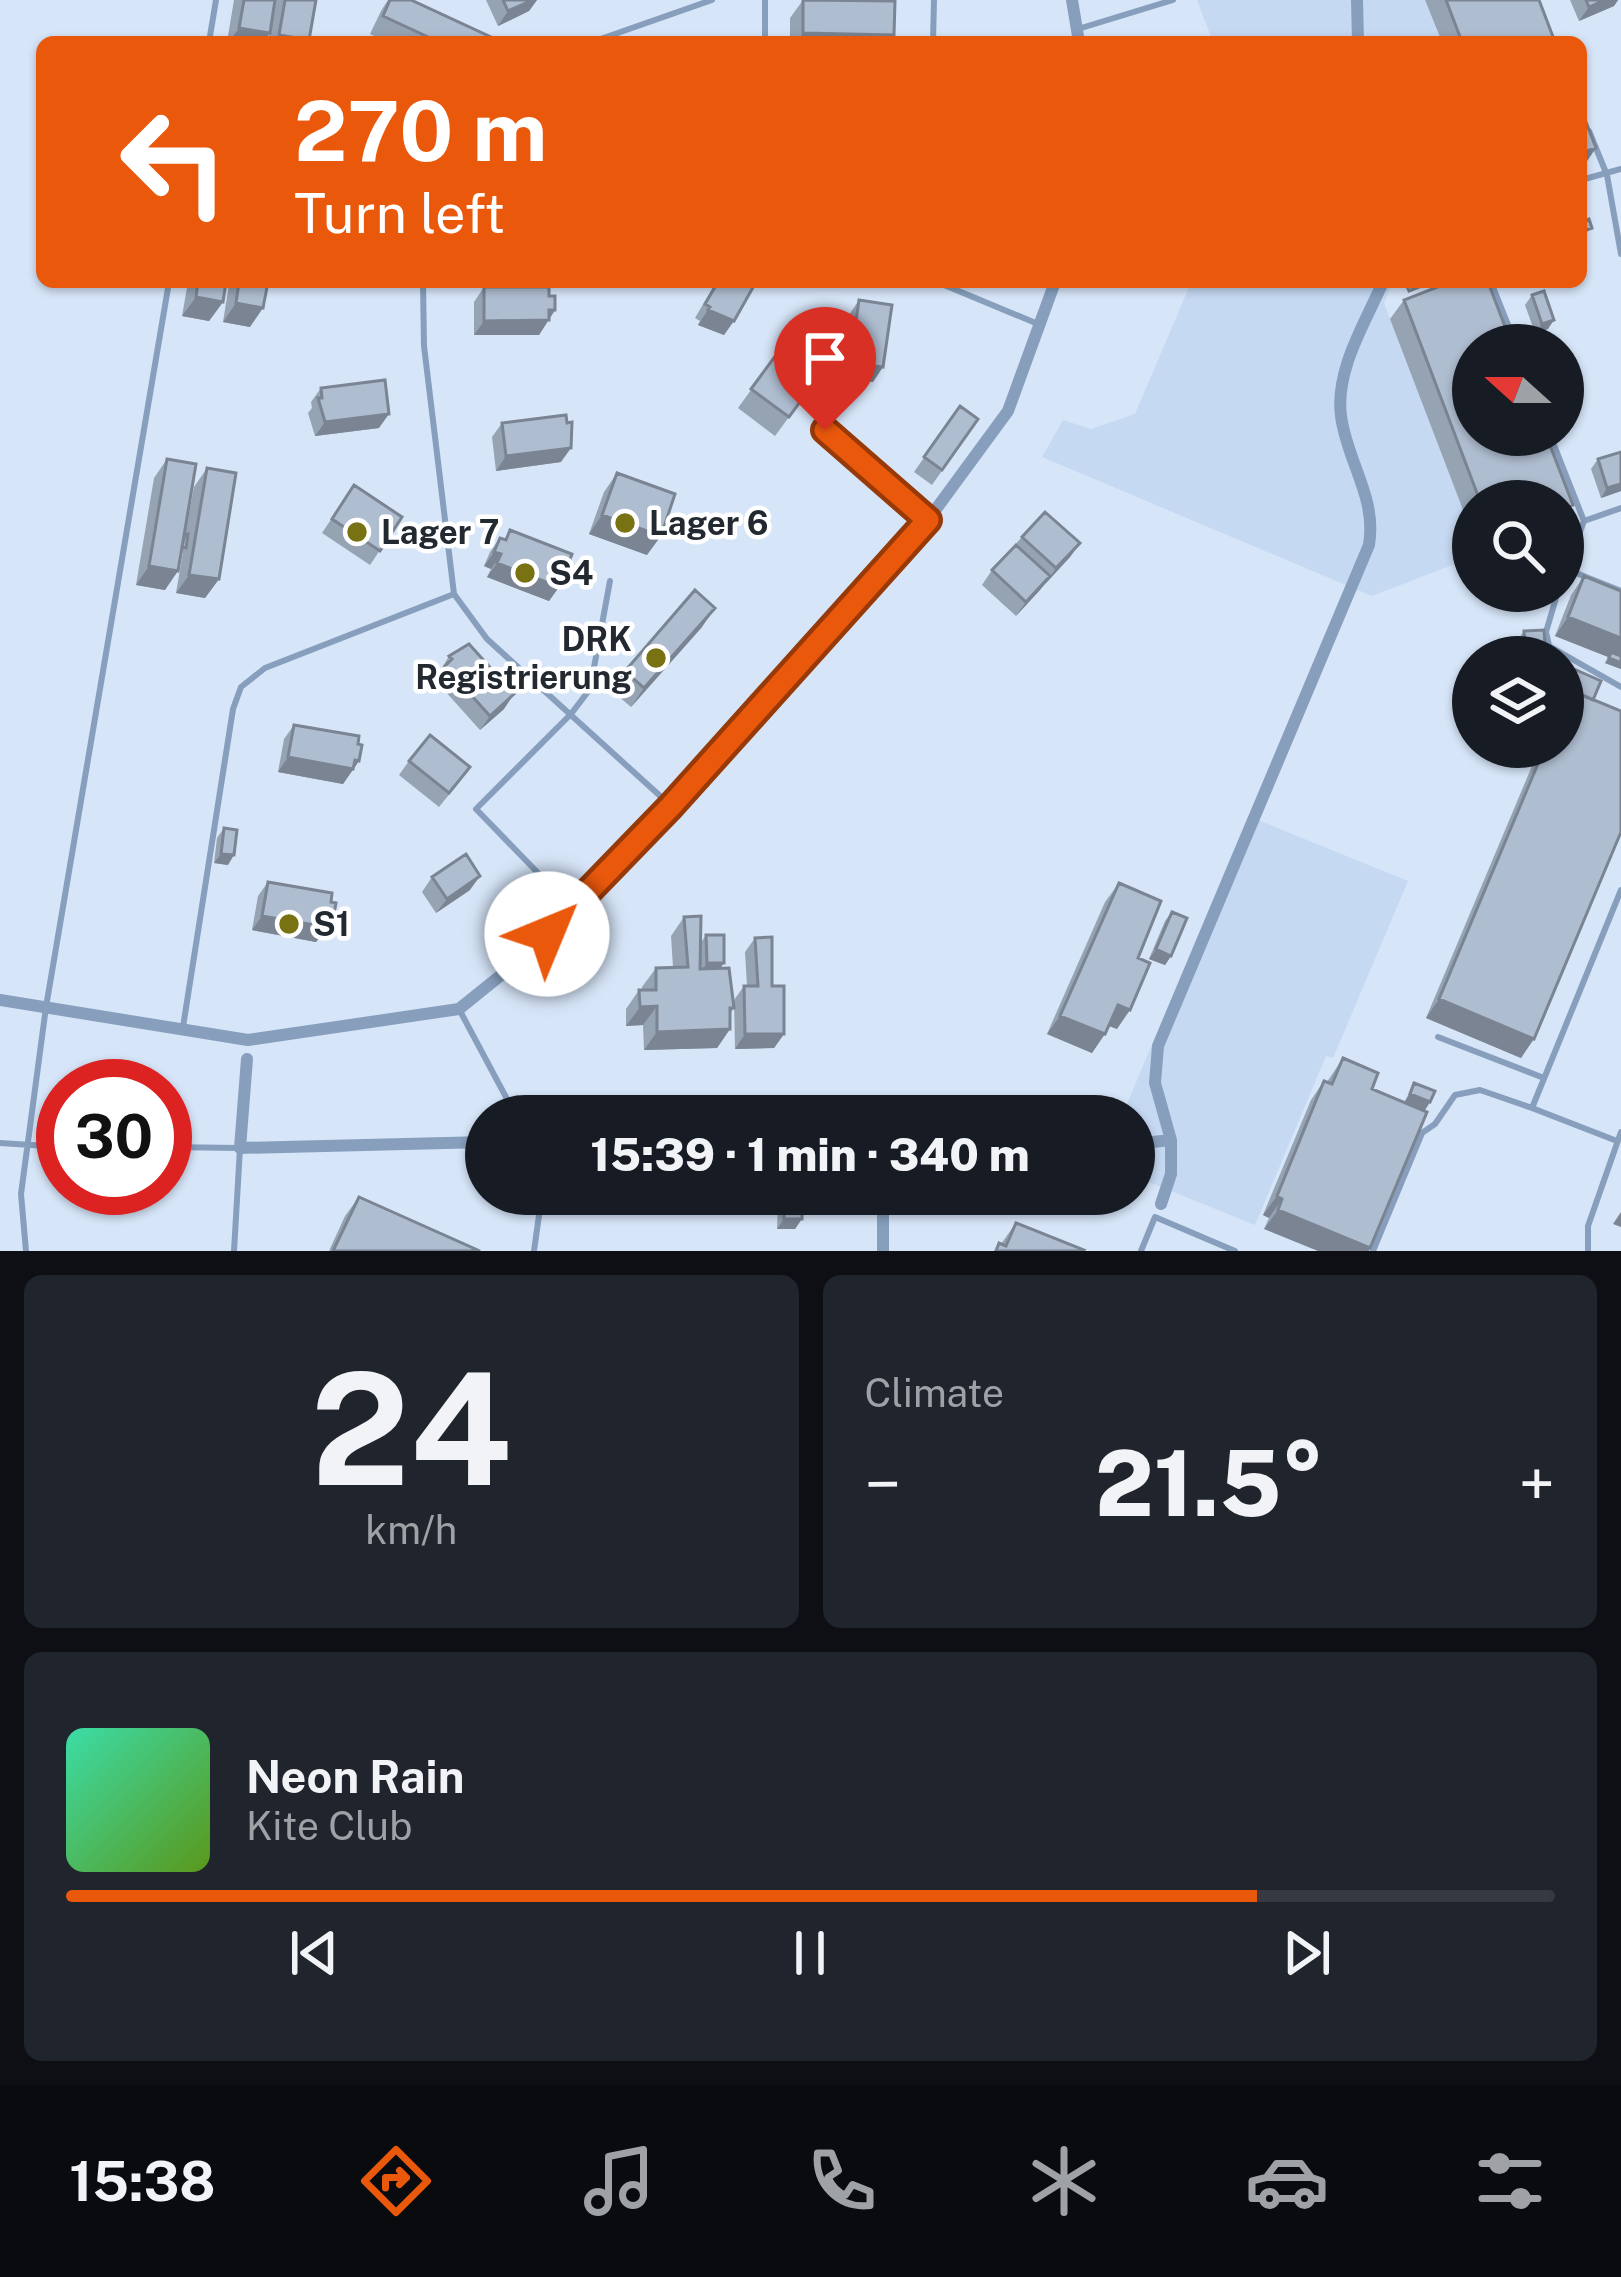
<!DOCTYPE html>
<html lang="en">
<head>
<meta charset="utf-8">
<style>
  :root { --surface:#171b24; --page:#20242c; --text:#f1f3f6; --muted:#9ea1a6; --line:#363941; --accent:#ea580c }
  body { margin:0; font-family:"Public Sans",sans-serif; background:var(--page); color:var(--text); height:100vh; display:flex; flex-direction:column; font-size:45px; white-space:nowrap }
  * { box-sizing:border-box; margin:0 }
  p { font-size:39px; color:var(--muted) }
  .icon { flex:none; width:66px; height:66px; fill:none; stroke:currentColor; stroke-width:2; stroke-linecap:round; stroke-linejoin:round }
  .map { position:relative; height:1251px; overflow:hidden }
  .sheet { display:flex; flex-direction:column; gap:24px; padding:24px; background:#0d0f14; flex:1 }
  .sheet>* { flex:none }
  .guide { position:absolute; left:36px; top:36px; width:1551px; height:252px; border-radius:18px; box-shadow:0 3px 9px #0004; background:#ea580c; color:#fff; overflow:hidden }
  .needle { width:78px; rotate:291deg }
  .tools { position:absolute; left:1452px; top:324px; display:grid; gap:24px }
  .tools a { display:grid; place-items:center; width:132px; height:132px; border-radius:50%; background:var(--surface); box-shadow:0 3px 9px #0004; font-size:60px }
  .speed { position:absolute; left:36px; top:1059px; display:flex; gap:24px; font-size:60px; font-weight:700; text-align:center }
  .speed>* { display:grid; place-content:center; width:156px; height:156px; border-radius:50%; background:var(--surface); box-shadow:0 3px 9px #0004; line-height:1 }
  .speed .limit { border:18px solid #d22; background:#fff; color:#111 }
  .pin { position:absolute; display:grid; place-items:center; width:102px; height:102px; color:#fff; margin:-123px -51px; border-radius:50% 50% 50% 0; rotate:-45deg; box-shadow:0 0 12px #0007 }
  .pin .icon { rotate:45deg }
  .me { position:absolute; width:132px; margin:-66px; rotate:45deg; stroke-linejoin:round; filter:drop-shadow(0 0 9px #0008) }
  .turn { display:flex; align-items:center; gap:42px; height:252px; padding:0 60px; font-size:54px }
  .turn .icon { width:156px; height:156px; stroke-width:2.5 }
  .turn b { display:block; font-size:84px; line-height:102px }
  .big { font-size:90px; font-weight:800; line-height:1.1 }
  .sheet .card { flex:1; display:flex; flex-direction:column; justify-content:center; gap:18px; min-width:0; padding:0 42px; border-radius:18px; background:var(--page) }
  .sheet .dial { align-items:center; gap:0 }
  .dial b { font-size:156px; line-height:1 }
  .song { display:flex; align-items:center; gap:36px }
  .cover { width:144px; height:144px; border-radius:18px; background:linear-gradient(135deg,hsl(160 70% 55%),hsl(90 70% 35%)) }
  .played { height:12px; border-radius:6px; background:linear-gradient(90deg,var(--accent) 80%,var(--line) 80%) }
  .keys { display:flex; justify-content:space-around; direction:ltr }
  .heat { display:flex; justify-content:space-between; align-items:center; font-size:66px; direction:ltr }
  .sheet .tiles { flex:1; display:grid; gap:24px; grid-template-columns:1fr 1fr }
  .card:last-child { grid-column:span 2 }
  .trip { position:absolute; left:465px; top:1095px; width:690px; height:120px; border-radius:60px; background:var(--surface); box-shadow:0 3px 9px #0004; font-weight:800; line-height:120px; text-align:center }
  .menu { display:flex; height:192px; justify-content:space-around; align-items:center; background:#090b0e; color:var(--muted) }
  .menu .icon { width:84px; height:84px }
  .menu .active { color:var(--accent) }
  .menu b { font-size:54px; color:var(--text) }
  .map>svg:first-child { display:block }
  .built { fill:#c6d9f2 }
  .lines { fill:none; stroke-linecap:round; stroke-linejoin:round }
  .lane { stroke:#879fbd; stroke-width:6 }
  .street { stroke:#879fbd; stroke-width:12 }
  .wall { fill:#96a3b3 }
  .shaded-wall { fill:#7a8492 }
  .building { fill:#afbdd0; stroke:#7a8492; stroke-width:3 }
  .route-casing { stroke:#983908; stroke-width:30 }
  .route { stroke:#ea580c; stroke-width:21 }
  .poi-dot { fill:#797213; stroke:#fff; stroke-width:4.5 }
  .labels { text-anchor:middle; stroke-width:9; stroke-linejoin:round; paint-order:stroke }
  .poi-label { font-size:33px; font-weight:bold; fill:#232930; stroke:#fff; text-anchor:start }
</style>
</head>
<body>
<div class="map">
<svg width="1621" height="1251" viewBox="0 0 1621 1251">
  <rect width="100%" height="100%" fill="#d6e5f8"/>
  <path class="built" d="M1197,0H1425L1442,42H1213Z
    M1199,282H1393L1384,303L1473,536V557L1372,596L1042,457L1063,420L1091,429L1135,414L1190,285Z
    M1248,816L1408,881L1333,1058L1326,1056L1255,1225L1134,1176V1116H1122Z"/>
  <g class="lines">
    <path class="lane" d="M765,0V42
      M1078,29L1173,0
      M209,42L216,0
      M592,42L712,0
      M933,42L934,0
      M1589,131L1607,175L1621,254
      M1581,180L1621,169
      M423,282L424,346L454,594
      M937,282L1038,324
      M1491,282L1516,345
      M825,430L925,518
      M1550,435L1584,521L1621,508
      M1566,569L1621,591
      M1563,578L1584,521
      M1558,591L1546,632L1549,646L1621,687
      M570,906L476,809L571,714L590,689L610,581
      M459,1009L516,1116
      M183,1027L233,709L241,687L265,668L454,594L487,639L669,804
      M1438,1037L1544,1078
      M1532,1108L1617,1141
      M0,1143L63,1147
      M165,1147L240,1148L234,1251
      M26,1251L21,1194L46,1007L169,282
      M534,1251L542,1194
      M1141,1251L1155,1217L1235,1251
      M1373,1251L1422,1133L1435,1124L1455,1095L1480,1090L1532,1108L1621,890
      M1588,1251V1226L1621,1132"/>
    <path class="street" d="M1072,0L1079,42
      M1357,0L1358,42
      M0,1000L248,1040L459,1009L521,959L572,909L671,806L928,520L1008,411L1055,282
      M247,1059L240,1148L486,1142
      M1134,1144L1171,1140L1155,1083L1158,1046L1369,545C1377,497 1347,462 1341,416C1335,370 1365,323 1383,282
      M883,1194V1251
      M1161,1204L1171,1174V1140"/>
  </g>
  <path class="wall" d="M234,0H316L307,42H267L269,34L263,42H227Z
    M388,0H411L491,42H386L370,34L381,11Z
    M486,0H537L529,11L498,26Z
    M803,0L894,35L889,42H790V18Z
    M1425,0H1539L1555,42H1442Z
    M1570,0H1618L1614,6L1579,21Z
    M188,282H268L250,327L223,322L229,284L226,283L223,302L209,321L182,316Z
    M716,282H756L724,335L698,325L700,321L695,318Z
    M484,287L549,296L555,310L539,335H474V302Z
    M1532,295L1548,329L1535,333L1525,305Z
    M859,300L873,382L866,381L863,385L846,382L847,378L840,377L849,315Z
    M1404,300L1563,501H1473V536L1390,319Z
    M793,332L831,360L775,436L738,408Z
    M321,388L379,428L315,436L308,413L312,408L311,402Z
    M960,406L978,419L932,485L914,472Z
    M502,423L561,462L496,471L492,437Z
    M1621,452V491L1601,498L1591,469L1598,459Z
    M167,459L185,534L194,487L207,468L219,579L205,598L176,593L183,552L165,590L136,585L154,478Z
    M617,473L647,555L589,534L604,492Z
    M354,485L402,517L370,565L322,533Z
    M510,530L559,587L549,601L487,577L491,569L484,566L490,552L500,538L504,540Z
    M1022,537L1080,543L1070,557L1016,616L982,585L992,570Z
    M1584,576L1621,591V669L1605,663L1608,657L1555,636L1571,595Z
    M702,627L631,707L611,690L625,671Z
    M1524,631L1546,657H1515L1514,645Z
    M449,656L504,709L480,730L435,680Z
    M1574,669L1593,700L1521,1058L1426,1018L1540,747H1563V693Z
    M294,725L358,744L359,761L343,784L278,772L284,739Z
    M409,761L460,781L439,807L399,775Z
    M224,828L228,865L214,863L217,838Z
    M432,877L470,890L436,913L422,892Z
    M268,882L331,902L333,919L316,942L252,930L258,896Z
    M1119,883L1138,958L1117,1029L1109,1026L1092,1053L1047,1034L1105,902Z
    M1172,912L1171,956L1165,965L1149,959L1165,921Z
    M684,917L700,944L706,935L721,968L734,1008L730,1014V1029L717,1048L644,1050L643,1025L626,1026V1009L639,990H642V987L656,968L673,967L671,936Z
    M755,938L772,986L784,1034L774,1048L735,1049L734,1000L744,986H747L745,952Z
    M1343,1058L1372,1089L1404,1103L1414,1083L1435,1091L1264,1229L1269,1218L1263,1215L1311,1100L1324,1081L1327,1082Z
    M782,1194H823L816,1215H802L795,1229H777L778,1200Z
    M359,1197L480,1251H329L345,1216Z
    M1016,1223L1083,1251H994L999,1243L1001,1244Z"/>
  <path class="shaded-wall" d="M533,0H537L529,11L498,26L508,11Z
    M1605,0H1618L1614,6L1579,21L1589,7Z
    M239,28L270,33L263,42H229Z
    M803,33L894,35L889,42H796Z
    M279,35L309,40L307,42H274Z
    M1596,148L1583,167H1581V153Z
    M196,297L223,302L209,321L182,316Z
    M236,303L263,308L250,327L223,322Z
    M549,310H555L539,335H474L484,321Z
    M708,310L734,321L724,335L698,325Z
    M1554,320L1548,329L1535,333L1542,324Z
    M850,363L857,364L847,378L840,377Z
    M873,366L883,367L873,382L866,381L863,385L846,382L856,368Z
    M389,414L379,428L315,436L325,422Z
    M571,448L561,462L496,471L506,456Z
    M1621,484V491L1601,498L1607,488Z
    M602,515L661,536L647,555L589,534Z
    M1080,543L1070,557L1046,583L1056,568Z
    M494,552L501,554L491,569L484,566Z
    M497,563L559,587L549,601L487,577Z
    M149,566L178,571L165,590L136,585Z
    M189,575L219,579L205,598L176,593Z
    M1050,576L1040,590L1016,616L1026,602Z
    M715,608L702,627L631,707L644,688Z
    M1568,617L1621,638V662L1555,636Z
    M1609,658L1621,663V669L1605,663Z
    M514,694L504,709L480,730L490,716Z
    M288,757L355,760L359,761L343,784L278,772Z
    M221,854L234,855L228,865L214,863Z
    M480,876L470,890L436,913L447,899Z
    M262,916L328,918L333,919L316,942L252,930Z
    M1156,949L1171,956L1165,965L1149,959Z
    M707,963H724L717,973H700Z
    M1439,999L1534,1039L1521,1058L1426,1018Z
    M1118,1005L1130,1010L1117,1029L1104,1024Z
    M657,1006L643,1025L626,1026L640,1007Z
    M1060,1016L1105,1034L1092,1053L1047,1034Z
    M730,1029L717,1048L644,1050L657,1032Z
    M745,1034H784L774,1048L735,1049Z
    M1410,1094L1430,1102L1424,1112L1403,1104Z
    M1277,1196L1282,1199L1269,1218L1263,1215Z
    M802,1205L823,1206L816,1215H795Z
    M1278,1210L1370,1248L1369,1251H1318L1264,1229Z
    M1621,1212V1227L1613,1224Z
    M784,1219H802L795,1229H777Z"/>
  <path class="building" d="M244,0H275L270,33L239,28Z
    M285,0H316L309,40L279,35Z
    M390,0H411L493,38L491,42H439L383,16Z
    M503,0H533L508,11Z
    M803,0L895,1L894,35L803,33Z
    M1446,0H1539L1555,42H1462Z
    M1586,0H1605L1589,7Z
    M1581,109L1596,148L1581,153Z
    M1589,219L1592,228L1581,232V222Z
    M198,282H226L223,302L196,297Z
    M239,282H268L263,308L236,303Z
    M718,282H756L734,321L708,310L710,307L705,304Z
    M1405,282H1418L1419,287L1409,291Z
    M1450,282H1488L1512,345H1473V435H1546L1573,505L1563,509V501H1480L1404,300Z
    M484,287H549V296H555V310H549V320L484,321Z
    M1544,291L1554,320L1542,324L1532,295Z
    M859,300L892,305L883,367L873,366V370L856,368L857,364L850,363Z
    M793,332L831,360L789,417L751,389Z
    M385,380L389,414L325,422L318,398H322L321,388Z
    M960,406L978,419L942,470L924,457Z
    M566,415L567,423L572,422L571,448L506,456L502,423Z
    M1621,452V484L1607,488L1598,459Z
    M167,459L196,464L178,571L149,566Z
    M207,468L236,473L219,579L189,575Z
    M617,473L675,494L661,536L602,515Z
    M354,485L402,517L380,551L332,519Z
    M1045,512L1080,543L1056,568L1022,537Z
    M510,530L572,554L559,587L497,563L501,554L494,552L500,538L506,540Z
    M185,534H188L186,548L182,547Z
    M1016,545L1050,576L1026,602L992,570Z
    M1584,576L1621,591V638L1568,617Z
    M695,590L715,608L644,688L625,671Z
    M1544,630L1546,657H1526L1524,631Z
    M469,644L514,694L490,716L445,666L452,659L449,656Z
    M1611,652L1621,656V663L1609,658Z
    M1574,669L1601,681L1593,700L1570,690L1563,699Z
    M1570,690L1621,711V832L1534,1039L1439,999L1545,747H1563V705Z
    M294,725L359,736L358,744L362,745L359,761L355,760L353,769L288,757Z
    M430,735L470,767L449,793L409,761Z
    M224,828L237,830L234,855L221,854Z
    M466,854L480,876L447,899L432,877Z
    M268,882L332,893L331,902L336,903L333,919L328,918L326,927L262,916Z
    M1119,883L1161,901L1138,958L1150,963L1130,1010L1118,1005L1105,1034L1060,1016Z
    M1172,912L1187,918L1171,956L1156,949Z
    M701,916L700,969L729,968L734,1008H730V1029L657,1032V1006L640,1007L639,990H656V968L688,967L684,917Z
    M706,935H724V963H707Z
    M772,937V986H784V1034H745L744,986H758L755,938Z
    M1343,1058L1378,1073L1372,1089L1427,1112L1370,1248L1278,1210L1282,1199L1277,1196L1324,1081L1332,1084Z
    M1414,1083L1435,1091L1430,1102L1410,1094Z
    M785,1194H823V1206L802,1205V1219H784Z
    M359,1197L480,1251H333Z
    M1016,1223L1084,1250L1083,1251H996L999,1243L1006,1246Z"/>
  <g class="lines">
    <defs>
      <path id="route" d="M547,934L671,806L928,520L825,430"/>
    </defs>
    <use href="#route" class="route-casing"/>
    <use href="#route" class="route"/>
  </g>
  <g class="poi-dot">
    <circle cx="625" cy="523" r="12"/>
    <circle cx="357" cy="532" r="12"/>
    <circle cx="525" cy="573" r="12"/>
    <circle cx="656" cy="658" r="12"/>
    <circle cx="289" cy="924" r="12"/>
  </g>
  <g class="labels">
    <g class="poi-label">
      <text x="649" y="535">Lager 6</text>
      <text x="381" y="544">Lager 7</text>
      <text x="549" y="585">S4</text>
      <text x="632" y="651" text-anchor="end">DRK<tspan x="632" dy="38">Registrierung</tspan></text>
      <text x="313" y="936">S1</text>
    </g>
  </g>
</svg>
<div class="tools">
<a><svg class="needle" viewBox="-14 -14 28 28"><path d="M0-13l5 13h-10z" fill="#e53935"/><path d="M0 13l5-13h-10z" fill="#9ea1a6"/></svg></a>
<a><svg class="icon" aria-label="search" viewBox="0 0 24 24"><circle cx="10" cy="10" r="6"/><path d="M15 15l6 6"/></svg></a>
<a><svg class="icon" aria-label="layers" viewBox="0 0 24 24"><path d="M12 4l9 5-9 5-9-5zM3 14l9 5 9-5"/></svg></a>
</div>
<div class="speed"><div class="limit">30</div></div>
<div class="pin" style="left:825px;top:430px;background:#d93025"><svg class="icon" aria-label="arrive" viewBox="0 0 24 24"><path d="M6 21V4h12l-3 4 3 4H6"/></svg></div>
<svg class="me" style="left:547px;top:934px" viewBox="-20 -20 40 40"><circle r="19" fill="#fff"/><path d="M0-13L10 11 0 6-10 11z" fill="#ea580c"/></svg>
<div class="trip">15:39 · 1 min · 340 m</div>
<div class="guide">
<div class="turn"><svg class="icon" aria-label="left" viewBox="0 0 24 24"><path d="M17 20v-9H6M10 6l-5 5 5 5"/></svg><div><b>270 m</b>Turn left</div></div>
</div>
</div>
<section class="sheet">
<div class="tiles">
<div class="card dial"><b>24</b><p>km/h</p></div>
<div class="card"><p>Climate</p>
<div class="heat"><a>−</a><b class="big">21.5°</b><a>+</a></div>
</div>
<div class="card">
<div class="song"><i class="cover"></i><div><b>Neon Rain</b><p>Kite Club</p></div></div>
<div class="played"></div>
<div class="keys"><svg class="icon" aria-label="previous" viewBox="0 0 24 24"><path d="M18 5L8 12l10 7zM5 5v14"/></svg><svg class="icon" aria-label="pause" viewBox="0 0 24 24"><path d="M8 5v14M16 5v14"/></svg><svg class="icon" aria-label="next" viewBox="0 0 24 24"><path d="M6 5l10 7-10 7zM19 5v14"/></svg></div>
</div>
</div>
</section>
<nav class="menu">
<b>15:38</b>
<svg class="icon active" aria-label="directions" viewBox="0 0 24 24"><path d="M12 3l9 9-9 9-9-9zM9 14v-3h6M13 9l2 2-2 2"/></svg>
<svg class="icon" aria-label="music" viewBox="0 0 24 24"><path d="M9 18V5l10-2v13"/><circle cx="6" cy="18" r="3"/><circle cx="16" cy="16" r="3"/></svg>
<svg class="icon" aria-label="phone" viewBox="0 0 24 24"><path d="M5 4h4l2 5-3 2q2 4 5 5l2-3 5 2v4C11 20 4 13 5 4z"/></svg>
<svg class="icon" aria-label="climate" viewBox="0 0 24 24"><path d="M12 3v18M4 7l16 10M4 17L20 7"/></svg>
<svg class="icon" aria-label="car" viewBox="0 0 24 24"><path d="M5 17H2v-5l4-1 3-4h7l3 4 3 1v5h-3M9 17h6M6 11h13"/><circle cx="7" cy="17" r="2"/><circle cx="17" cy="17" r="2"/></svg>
<svg class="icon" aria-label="filters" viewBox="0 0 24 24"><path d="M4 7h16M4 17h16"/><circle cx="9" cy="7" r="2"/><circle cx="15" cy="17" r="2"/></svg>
</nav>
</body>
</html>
